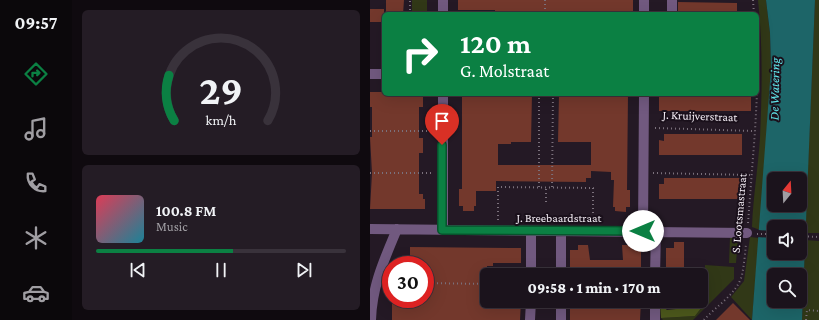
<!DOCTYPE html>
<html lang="en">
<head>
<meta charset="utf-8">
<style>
  :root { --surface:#1b131c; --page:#241c25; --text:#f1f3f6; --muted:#a09ea3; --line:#39323b; --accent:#0b8043 }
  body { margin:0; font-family:"Crimson Pro",serif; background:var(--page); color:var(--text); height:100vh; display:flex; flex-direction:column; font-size:15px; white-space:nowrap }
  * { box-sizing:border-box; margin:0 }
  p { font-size:13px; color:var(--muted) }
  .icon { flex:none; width:22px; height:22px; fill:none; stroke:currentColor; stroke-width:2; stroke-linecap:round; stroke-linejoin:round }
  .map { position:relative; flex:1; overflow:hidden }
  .sheet { display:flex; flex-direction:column; gap:10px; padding:10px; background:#0f0a0f; width:298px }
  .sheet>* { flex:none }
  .guide { position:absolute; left:12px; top:12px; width:377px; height:84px; border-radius:6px; box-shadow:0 4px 16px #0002,0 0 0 1px var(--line); background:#0b8043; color:#fff; overflow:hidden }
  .needle { width:26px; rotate:18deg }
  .fabs { position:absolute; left:397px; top:172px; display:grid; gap:8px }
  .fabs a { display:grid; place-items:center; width:40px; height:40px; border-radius:6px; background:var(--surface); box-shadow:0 4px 16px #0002,0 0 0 1px var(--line); font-size:20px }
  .speed { position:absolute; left:12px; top:256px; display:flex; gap:8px; font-size:20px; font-weight:700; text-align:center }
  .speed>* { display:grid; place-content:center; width:52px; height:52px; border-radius:50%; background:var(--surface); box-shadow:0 4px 16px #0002,0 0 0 1px var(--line); line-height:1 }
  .speed .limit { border:6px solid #d22; background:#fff; color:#111 }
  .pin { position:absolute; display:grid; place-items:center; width:34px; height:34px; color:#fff; margin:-41px -17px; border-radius:50% 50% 50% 0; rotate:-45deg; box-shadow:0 0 4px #0007 }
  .pin .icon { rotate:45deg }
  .me { position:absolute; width:44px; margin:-22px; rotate:270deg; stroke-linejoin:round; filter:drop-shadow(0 0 3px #0008) }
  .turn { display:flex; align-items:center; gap:14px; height:84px; padding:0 12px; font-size:18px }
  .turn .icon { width:52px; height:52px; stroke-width:2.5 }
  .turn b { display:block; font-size:28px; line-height:34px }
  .sheet .card { flex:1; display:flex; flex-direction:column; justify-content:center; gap:6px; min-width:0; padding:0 14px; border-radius:6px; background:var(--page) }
  .sheet .dial { align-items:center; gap:0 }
  .dial svg { height:104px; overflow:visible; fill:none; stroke:var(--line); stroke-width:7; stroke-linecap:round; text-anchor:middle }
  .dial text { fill:var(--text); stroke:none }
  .song { display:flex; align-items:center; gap:12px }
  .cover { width:48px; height:48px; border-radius:6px; background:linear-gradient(135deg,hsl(350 70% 55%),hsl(190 70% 35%)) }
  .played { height:4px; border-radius:2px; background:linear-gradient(90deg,var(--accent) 55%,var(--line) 55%) }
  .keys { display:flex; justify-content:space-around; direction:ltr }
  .trip { position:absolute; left:110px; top:268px; width:228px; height:40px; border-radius:6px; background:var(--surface); box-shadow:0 4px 16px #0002,0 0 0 1px var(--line); font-weight:800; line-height:40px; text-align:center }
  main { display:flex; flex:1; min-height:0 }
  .dock { display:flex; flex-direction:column; width:72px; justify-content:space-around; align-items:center; background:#0b080b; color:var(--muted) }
  .dock .icon { width:28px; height:28px }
  .dock .selected { color:var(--accent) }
  .dock b { font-size:18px; color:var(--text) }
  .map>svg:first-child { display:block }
  .green { fill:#313817 }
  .forest { fill:#4d591c }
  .water { fill:#1d6568; fill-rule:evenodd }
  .pier { fill:#241925 }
  .building { fill:#73382c }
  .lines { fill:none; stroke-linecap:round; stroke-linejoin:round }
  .path { stroke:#7b717c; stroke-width:2; stroke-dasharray:1 3; stroke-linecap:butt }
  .street { stroke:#71597f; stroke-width:10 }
  .route-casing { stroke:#07532c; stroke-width:10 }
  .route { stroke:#0b8043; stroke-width:7 }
  .labels { text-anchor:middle; stroke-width:4; stroke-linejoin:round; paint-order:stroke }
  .street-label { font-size:12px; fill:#f5eef6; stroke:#1a101b }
  .water-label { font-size:13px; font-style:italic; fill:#61e6eb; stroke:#1a101b }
</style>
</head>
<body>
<main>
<nav class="dock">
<b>09:57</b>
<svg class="icon selected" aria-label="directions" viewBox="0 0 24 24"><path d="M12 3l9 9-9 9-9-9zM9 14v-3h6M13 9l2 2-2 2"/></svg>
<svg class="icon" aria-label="music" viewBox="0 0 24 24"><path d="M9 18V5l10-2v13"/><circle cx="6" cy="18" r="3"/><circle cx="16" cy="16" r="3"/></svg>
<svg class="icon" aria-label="phone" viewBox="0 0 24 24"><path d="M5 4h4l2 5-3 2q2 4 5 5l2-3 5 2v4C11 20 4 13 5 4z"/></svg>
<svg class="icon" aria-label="climate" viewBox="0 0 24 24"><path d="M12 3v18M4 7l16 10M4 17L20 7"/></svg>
<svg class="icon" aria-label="car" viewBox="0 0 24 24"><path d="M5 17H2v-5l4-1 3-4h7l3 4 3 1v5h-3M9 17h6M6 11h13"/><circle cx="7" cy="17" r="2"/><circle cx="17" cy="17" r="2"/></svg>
</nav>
<section class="sheet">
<div class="card dial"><svg viewBox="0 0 100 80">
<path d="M14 69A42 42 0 1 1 86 69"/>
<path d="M14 69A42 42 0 0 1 10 34" stroke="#0b8043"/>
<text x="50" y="56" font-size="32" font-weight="700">29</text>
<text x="50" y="72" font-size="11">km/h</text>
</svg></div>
<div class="card">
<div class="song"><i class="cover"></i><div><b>100.8 FM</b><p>Music</p></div></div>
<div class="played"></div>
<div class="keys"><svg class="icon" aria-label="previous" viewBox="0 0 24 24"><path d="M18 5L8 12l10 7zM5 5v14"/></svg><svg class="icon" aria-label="pause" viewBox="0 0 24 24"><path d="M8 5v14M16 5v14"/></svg><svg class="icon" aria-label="next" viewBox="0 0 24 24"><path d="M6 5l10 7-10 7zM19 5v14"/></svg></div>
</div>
</section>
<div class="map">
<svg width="449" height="320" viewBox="0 0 449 320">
  <rect width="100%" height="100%" fill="#241925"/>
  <path class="green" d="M42,0H57V14H42Z
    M388,0H396L400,33L401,68L390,230L382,227C383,198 388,168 390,138C392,93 393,45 388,0Z
    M445,0H449V233H435Z
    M360,237L368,238L366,263H359Z
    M380,237L389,238L382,320L361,297L374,281Z
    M435,240L449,241V320H432Z
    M335,265L364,267V279L323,320H293L291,318L325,316L335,303Z"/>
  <path class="forest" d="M331,283H335V303L325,316L291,318L290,304L297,310L325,307V301H331Z"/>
  <path class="water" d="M396,0H445L432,320H382L401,68L400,33ZM404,179H430V205H404ZM404,227H430V253H404ZM404,275H430V301H404Z"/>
  <path class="pier" d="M388,230L404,231V238L387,237Z"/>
  <path class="building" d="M16,0H34L33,14H16Z
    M88,0H263V11H254V14H245V11H134V14H125V10H88Z
    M308,2L367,3V14H308Z
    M0,9H14V22H0Z
    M0,92H14V94H53V107H49V138H53V153H49V194H53V199H55V209H0L2,173L0,137H2V107H0Z
    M92,94H162L161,142H141V144H128V165H221V178H216V182L126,181V191H106V206H104V211H93V206H89V189H92Z
    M189,94H258L257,190H260V207H256V212L245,211V207H243L244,180H241V172L221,171V142H188Z
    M294,94H376V97H381V111H289V97H294Z
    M294,134H372V155H289V140L294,141Z
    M294,178H371V199H289V184H294Z
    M304,242H314V267H317V275H304V267H296V248H304Z
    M208,245H218L220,260H253L252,245H263V250H271V275H200V250H208Z
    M40,247L151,248V263H123V266H117V301H151L150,320H22V299H55V263H40Z
    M200,301H271L270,320H200Z
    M363,303L380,320H346Z"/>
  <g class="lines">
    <path class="path" d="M175,0V14
      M383,0L384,14
      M40,14V0
      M387,38V89
      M285,128L385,131
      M0,131H63
      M0,173H63
      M283,173L382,175
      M169,187V94
      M182,187L183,94
      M176,202V188
      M128,220V187L223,188V222
      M378,223L385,131L387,94
      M387,234H404
      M430,236L449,237
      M55,283L117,284
      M334,320C346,306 367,294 372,275C374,265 375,254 376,244
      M436,320L437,310L449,311"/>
    <path class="street" d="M302,0V14
      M73,14V0
      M274,14V0
      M0,74H14
      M0,229L377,233
      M73,230V94
      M161,231V275
      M191,231V275
      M273,231L274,94
      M285,275L286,231
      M191,301V320
      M1,320C2,286 14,260 27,229
      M160,320L161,301
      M285,320V301"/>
  </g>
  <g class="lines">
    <defs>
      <path id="route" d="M72,145V230L273,231"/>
    </defs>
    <use href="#route" class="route-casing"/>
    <use href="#route" class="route"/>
  </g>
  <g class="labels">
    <g class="street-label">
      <text transform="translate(330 116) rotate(2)" y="4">J. Kruijverstraat</text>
      <text transform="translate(369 213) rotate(-85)" y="4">S. Lootsmastraat</text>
      <text x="189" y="222">J. Breebaardstraat</text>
    </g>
    <g class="water-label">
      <text transform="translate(404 89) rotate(-89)" y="5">De Watering</text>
    </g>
  </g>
</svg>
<div class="fabs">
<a><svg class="needle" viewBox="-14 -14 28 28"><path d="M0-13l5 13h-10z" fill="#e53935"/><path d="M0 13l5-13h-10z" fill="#a09ea3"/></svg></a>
<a><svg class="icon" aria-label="sound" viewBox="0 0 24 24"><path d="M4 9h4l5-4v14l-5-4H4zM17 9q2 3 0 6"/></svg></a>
<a><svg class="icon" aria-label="search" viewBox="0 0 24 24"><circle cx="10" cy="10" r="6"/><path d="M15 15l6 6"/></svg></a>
</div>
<div class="speed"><div class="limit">30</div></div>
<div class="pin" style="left:72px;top:145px;background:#d93025"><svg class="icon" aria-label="arrive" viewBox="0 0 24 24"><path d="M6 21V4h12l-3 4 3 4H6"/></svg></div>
<svg class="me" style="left:273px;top:231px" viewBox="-20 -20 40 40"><circle r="19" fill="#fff"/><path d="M0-13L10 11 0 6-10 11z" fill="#0b8043"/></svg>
<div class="trip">09:58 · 1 min · 170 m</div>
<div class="guide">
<div class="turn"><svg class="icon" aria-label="right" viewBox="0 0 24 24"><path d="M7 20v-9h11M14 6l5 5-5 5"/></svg><div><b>120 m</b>G. Molstraat</div></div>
</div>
</div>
</main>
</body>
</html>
